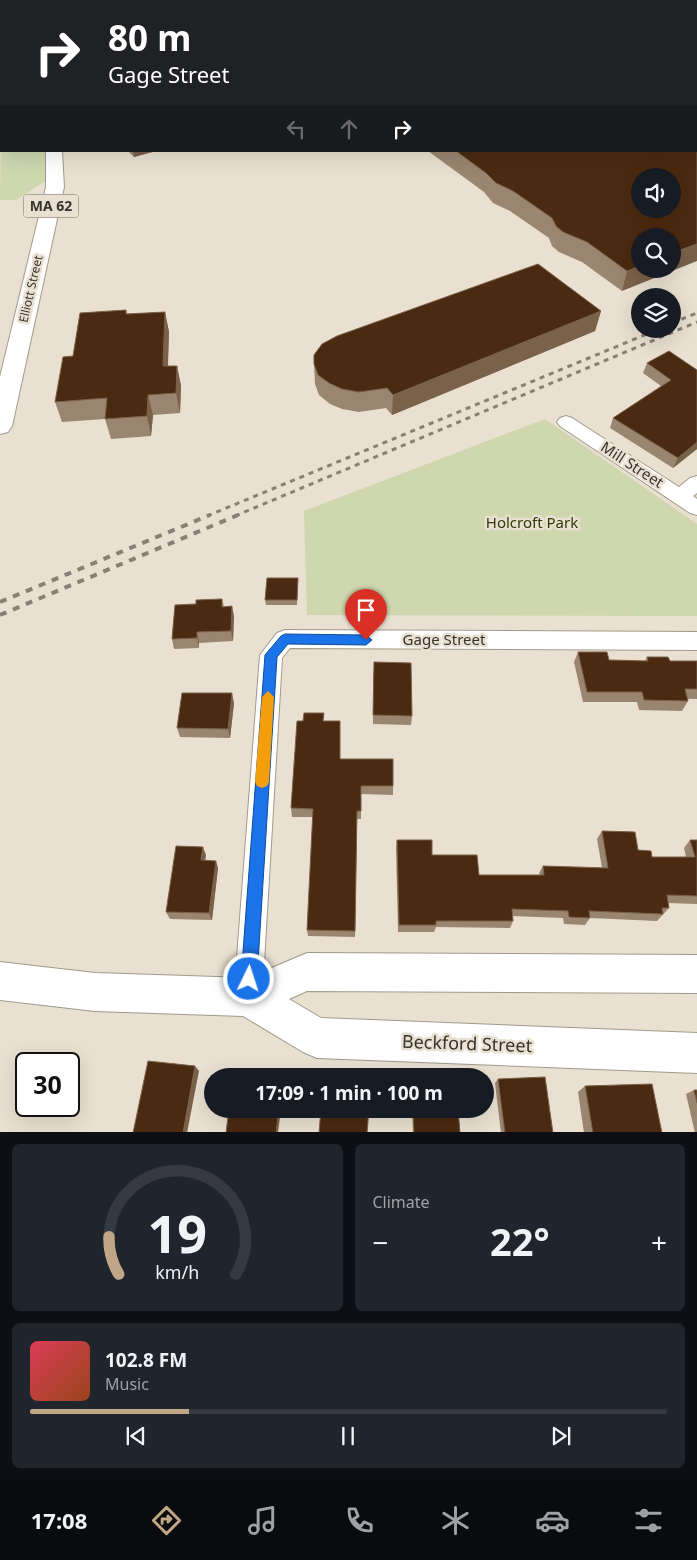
<!DOCTYPE html>
<html lang="en">
<head>
<meta charset="utf-8">
<style>
  :root { --surface:#171b24; --page:#20242c; --text:#f1f3f6; --muted:#9ea1a6; --line:#363941; --accent:#c0a687 }
  body { margin:0; font-family:"Noto Sans",sans-serif; background:var(--page); color:var(--text); height:100vh; display:flex; flex-direction:column; font-size:19px; white-space:nowrap }
  * { box-sizing:border-box; margin:0 }
  p { font-size:16px; color:var(--muted) }
  .icon { flex:none; width:28px; height:28px; fill:none; stroke:currentColor; stroke-width:2; stroke-linecap:round; stroke-linejoin:round }
  .map { position:relative; height:1132px; overflow:hidden }
  .panel { display:flex; flex-direction:column; gap:12px; padding:12px; background:#0d0f14; flex:1 }
  .panel>* { flex:none }
  .hud { position:absolute; left:0px; top:0px; width:698px; height:152px; box-shadow:0 5px 20px #0002; background:#202124; color:#fff; overflow:hidden }
  .buttons { position:absolute; left:631px; top:168px; display:grid; gap:10px }
  .buttons a { display:grid; place-items:center; width:50px; height:50px; border-radius:50%; background:var(--surface); box-shadow:0 5px 20px #0002; font-size:25px }
  .speed { position:absolute; left:15px; top:1052px; display:flex; gap:10px; font-size:25px; font-weight:700; text-align:center }
  .speed>* { display:grid; place-content:center; width:65px; height:65px; border-radius:50%; background:var(--surface); box-shadow:0 5px 20px #0002; line-height:1 }
  .speed .limit { border:2px solid #111; border-radius:8px; background:#fff; color:#111 }
  .pin { position:absolute; display:grid; place-items:center; width:42px; height:42px; color:#fff; margin:-51px -21px; border-radius:50% 50% 50% 0; rotate:-45deg; box-shadow:0 0 5px #0007 }
  .pin .icon { rotate:45deg }
  .me { position:absolute; width:55px; margin:-28px; rotate:4deg; stroke-linejoin:round; filter:drop-shadow(0 0 4px #0008) }
  .turn { display:flex; align-items:center; gap:18px; height:105px; padding:0 25px; font-size:22px }
  .turn .icon { width:65px; height:65px; stroke-width:2.5 }
  .turn b { display:block; font-size:35px; line-height:42px }
  .lanes { display:flex; align-items:center; height:48px; padding:0 25px; background:#0003; justify-content:center; gap:25px; direction:ltr }
  .lanes .off { opacity:.35 }
  .big { font-size:38px; font-weight:700; line-height:1.1 }
  .panel .widget { flex:1; display:flex; flex-direction:column; justify-content:center; gap:8px; min-width:0; padding:0 18px; border-radius:8px; background:var(--page) }
  .panel .dial { align-items:center; gap:0 }
  .dial svg { height:130px; overflow:visible; fill:none; stroke:var(--line); stroke-width:7; stroke-linecap:round; text-anchor:middle }
  .dial text { fill:var(--text); stroke:none }
  .song { display:flex; align-items:center; gap:15px }
  .cover { width:60px; height:60px; border-radius:8px; background:linear-gradient(135deg,hsl(350 70% 55%),hsl(20 70% 35%)) }
  .played { height:5px; border-radius:2px; background:linear-gradient(90deg,var(--accent) 25%,var(--line) 25%) }
  .keys { display:flex; justify-content:space-around; direction:ltr }
  .heat { display:flex; justify-content:space-between; align-items:center; font-size:28px; direction:ltr }
  .panel .tiles { flex:1; display:grid; gap:12px; grid-template-columns:1fr 1fr }
  .widget:last-child { grid-column:span 2 }
  .trip { position:absolute; left:204px; top:1068px; width:290px; height:50px; border-radius:25px; background:var(--surface); box-shadow:0 5px 20px #0002; font-weight:700; line-height:50px; text-align:center }
  .tabs { display:flex; height:80px; justify-content:space-around; align-items:center; background:#090b0e; color:var(--muted) }
  .tabs .icon { width:35px; height:35px }
  .tabs .current { color:var(--accent) }
  .tabs b { font-size:22px; color:var(--text) }
  .map>svg:first-child { display:block }
  .green { fill:#ced7ae }
  .lines { fill:none; stroke-linecap:round; stroke-linejoin:round }
  .street-casing { stroke:#a1998b; stroke-width:2 }
  .secondary-casing { stroke:#a1998b; stroke-width:2 }
  .primary-casing { stroke:#a1998b; stroke-width:2 }
  .street { fill:#fff; fill-rule:evenodd }
  .secondary { fill:#fff; fill-rule:evenodd }
  .primary { fill:#fff; fill-rule:evenodd }
  .rail-far1 { stroke:#868076; stroke-width:3; stroke-dasharray:5 5; stroke-linecap:butt }
  .rail { stroke:#868076; stroke-width:4; stroke-dasharray:7 7; stroke-linecap:butt }
  .wall { fill:#9a8570 }
  .shaded-wall { fill:#7a614a }
  .building { fill:#4a2a10; stroke:#7a614a; fill-rule:evenodd }
  .route { fill:#1a73e8; stroke:#114b97 }
  .slow { fill:#f59e0b }
  .labels { text-anchor:middle; stroke-width:5; stroke-linejoin:round; paint-order:stroke }
  .far-street-label { font-size:12px; fill:#37342e; stroke:#e9e0d1 }
  .shield { fill:#e9e0d1; stroke:#6c685f; stroke-width:1 }
  .shield-label { font-size:14px; font-weight:bold; fill:#37342e }
  .street-label { font-size:15px; fill:#37342e; stroke:#e9e0d1 }
  .park-label { font-size:15px; fill:#313904; stroke:#e9e0d1 }
  .near-street-label { font-size:18px; fill:#37342e; stroke:#e9e0d1 }
</style>
</head>
<body>
<div class="map">
<svg width="697" height="1133" viewBox="0 0 697 1133">
  <rect width="100%" height="100%" fill="#e9e0d1"/>
  <path class="green" d="M1,122V151H54L56,174L16,200H0Z
    M545,419L697,524V616L307,615L304,511Z"/>
  <g class="lines">
    <defs>
      <path id="street" d="M566,416L572,418L679,487L690,478L697,476V493L693,496L697,499V515L690,513L560,426L557,422L560,418Z
        M285,630L697,632V650L290,648L282,658L262,997L258,1007L248,1011L238,1007L234,997L260,655L277,633Z"/>
      <path id="secondary" d="M307,953L697,955V993L307,991L289,999L321,1018L697,1033V1073L317,1058L303,1052L243,1016L95,1011L0,1000V962L95,973L248,978Z"/>
      <path id="primary" d="M0,56H1V65H0Z
        M46,151H62L64,187L12,426L8,432L0,434V377L46,187Z"/>
    </defs>
    <use href="#street" class="street-casing"/>
    <use href="#secondary" class="secondary-casing"/>
    <use href="#primary" class="primary-casing"/>
    <use href="#street" class="street"/>
    <use href="#secondary" class="secondary"/>
    <use href="#primary" class="primary"/>
    <path class="rail-far1" d="M672,323L697,313
      M207,516L659,329
      M235,516L697,322"/>
    <path class="rail" d="M0,602L210,515
      M0,615L238,515"/>
  </g>
  <path class="wall" d="M371,0H411V1H376Z
    M128,151H156L134,157Z
    M428,151H696L622,291L582,262L559,252L552,246L549,238L510,211L493,203L484,192Z
    M126,310L127,314L165,312L169,332L168,366H177L181,386L180,413L153,415L151,436L111,439L105,419L62,422L55,402L73,356Z
    M601,311L595,331L392,415L386,408L359,412L342,409L330,404L319,395L315,384L314,364Z
    M669,351L697,449L673,468L610,428L613,418L661,386L643,373L647,363Z
    M298,583L297,605H266L265,600Z
    M222,599L224,607L234,616L233,641L199,643V648L174,649L172,639L196,604Z
    M578,652L609,660L645,661L647,657L670,661H697V699H687L688,701L682,711L639,710L637,702H583L574,662Z
    M373,672L412,716L411,725L373,724Z
    M234,703L230,738L180,737L177,728Z
    M324,721L340,759L393,786V795L361,794V819H357L355,937L308,936L307,930L313,817H292L291,808Z
    M602,831L652,857H686L684,848L690,840H697V904L668,903L669,908L657,921L590,918L585,925L564,924L563,918L512,916L513,921L510,928L436,927L434,932H398L396,848L397,840L479,875H540L539,873L543,866L602,868L597,839Z
    M206,855L205,860L218,868L212,920L170,919L166,912Z
    M498,1079L553,1133H501L495,1083Z
    M585,1086L662,1133H584L578,1092Z
    M694,1090H697V1133H695L686,1094Z
    M412,1109H458L460,1133H413Z"/>
  <path class="shaded-wall" d="M4,0H24L20,1H1V7H0V1Z
    M133,151H156L134,157Z
    M697,244V261L622,291L627,271L640,266V269H672V253Z
    M601,311L595,331L392,415L393,395Z
    M165,312L169,332L167,387L163,366Z
    M177,366L181,386L180,413L176,393Z
    M148,395L153,415L151,436L147,416Z
    M697,438V449L673,468L678,458Z
    M232,606L234,616L233,641L231,631Z
    M197,632L199,643V648L197,638Z
    M232,693L234,703L230,738L228,729Z
    M203,847L206,855L204,868L201,860Z
    M216,861L218,868L212,920L209,913Z
    M195,1066L199,1071L187,1133H183Z
    M279,1109H281L278,1133H276Z"/>
  <path class="building" d="M259,0H291L373,1H259Z
    M398,0H411L410,1H403Z
    M696,31H697V244L672,253V236H640V266L627,271L587,242L563,232L556,226L552,218L513,191L496,183L486,173L456,151H696ZM640,176H672V209H640Z
    M538,264L601,311L393,395L387,388L359,392L342,389L329,383L318,375L314,364V355L322,344L337,336Z
    M126,310V314L165,312L163,366H177L176,393L148,395L147,416L105,419L107,398L55,402L63,357L73,356L80,313Z
    M669,351L697,370V442L678,458L613,418L671,380L647,363Z
    M267,578H298L297,600H265Z
    M222,599V607L232,606L231,631L197,632V638L172,639L175,605L196,604V600Z
    M578,652H607L609,660L648,661L647,657H668L670,661H697V689H685L688,701L644,700L642,692H587Z
    M374,662L411,663L412,716L373,715Z
    M182,693H232L228,729L177,728Z
    M304,713H324L323,721H340V759H393V786H361V811H357L355,931L307,930L313,809L291,808L297,721H303Z
    M602,831L635,832L638,850L651,851L652,857H695L690,840H697V896L667,895L669,908H662L663,914L589,911L590,918L569,917L568,911L512,909L513,921H436V925H399L397,840H432V855H477L479,875H544L543,866L608,868Z
    M176,846L203,847L201,860L216,861L209,913L166,912Z
    M148,1061L195,1066L183,1133H133Z
    M235,1074L253,1076H235Z
    M545,1077L553,1133H505L498,1079Z
    M652,1084L662,1133H593L585,1086Z
    M694,1090H697V1103Z
    M229,1109H279L276,1133H226Z
    M321,1109H369L367,1133H319Z
    M413,1109H458L460,1133H414Z"/>
  <path class="route" d="M285,634L366,635L372,640L366,645L288,644L277,657L257,979L254,985L249,987L243,985L241,979L265,655L281,636Z"/>
  <path class="slow" d="M268,691L274,697L269,782L267,786L262,788L257,786L255,782L262,697Z"/>
  <g class="labels">
    <g class="far-street-label">
      <text transform="translate(31 289) rotate(-77)" y="4">Elliott Street</text>
    </g>
    <rect class="shield" x="23.5" y="194.5" width="55" height="23" rx="4"/>
    <g class="shield-label">
      <text x="51" y="211">MA 62</text>
    </g>
    <g class="street-label">
      <text transform="translate(632 465) rotate(33)" y="5">Mill Street</text>
      <text x="444" y="645">Gage Street</text>
    </g>
    <g class="park-label">
      <text x="532" y="528">Holcroft Park</text>
    </g>
    <g class="near-street-label">
      <text transform="translate(467 1044) rotate(2)" y="6">Beckford Street</text>
    </g>
  </g>
</svg>
<div class="buttons">
<a><svg class="icon" aria-label="sound" viewBox="0 0 24 24"><path d="M4 9h4l5-4v14l-5-4H4zM17 9q2 3 0 6"/></svg></a>
<a><svg class="icon" aria-label="search" viewBox="0 0 24 24"><circle cx="10" cy="10" r="6"/><path d="M15 15l6 6"/></svg></a>
<a><svg class="icon" aria-label="layers" viewBox="0 0 24 24"><path d="M12 4l9 5-9 5-9-5zM3 14l9 5 9-5"/></svg></a>
</div>
<div class="speed"><div class="limit">30</div></div>
<div class="pin" style="left:366px;top:640px;background:#d93025"><svg class="icon" aria-label="arrive" viewBox="0 0 24 24"><path d="M6 21V4h12l-3 4 3 4H6"/></svg></div>
<svg class="me" style="left:249px;top:979px" viewBox="-20 -20 40 40"><circle r="17" fill="#1a73e8" stroke="#fff" stroke-width="3"/><path d="M0-11L8 9 0 5-8 9z" fill="#fff"/></svg>
<div class="trip">17:09 · 1 min · 100 m</div>
<div class="hud">
<div class="turn"><svg class="icon" aria-label="right" viewBox="0 0 24 24"><path d="M7 20v-9h11M14 6l5 5-5 5"/></svg><div><b>80 m</b>Gage Street</div></div>
<div class="lanes"><svg class="icon off" aria-label="left" viewBox="0 0 24 24"><path d="M17 20v-9H6M10 6l-5 5 5 5"/></svg><svg class="icon off" aria-label="ahead" viewBox="0 0 24 24"><path d="M12 20V5M6 11l6-6 6 6"/></svg><svg class="icon" aria-label="right" viewBox="0 0 24 24"><path d="M7 20v-9h11M14 6l5 5-5 5"/></svg></div>
</div>
</div>
<section class="panel">
<div class="tiles">
<div class="widget dial"><svg viewBox="0 0 100 80">
<path d="M14 69A42 42 0 1 1 86 69"/>
<path d="M14 69A42 42 0 0 1 8 46" stroke="#c0a687"/>
<text x="50" y="56" font-size="32" font-weight="700">19</text>
<text x="50" y="72" font-size="11">km/h</text>
</svg></div>
<div class="widget"><p>Climate</p>
<div class="heat"><a>−</a><b class="big">22°</b><a>+</a></div>
</div>
<div class="widget">
<div class="song"><i class="cover"></i><div><b>102.8 FM</b><p>Music</p></div></div>
<div class="played"></div>
<div class="keys"><svg class="icon" aria-label="previous" viewBox="0 0 24 24"><path d="M18 5L8 12l10 7zM5 5v14"/></svg><svg class="icon" aria-label="pause" viewBox="0 0 24 24"><path d="M8 5v14M16 5v14"/></svg><svg class="icon" aria-label="next" viewBox="0 0 24 24"><path d="M6 5l10 7-10 7zM19 5v14"/></svg></div>
</div>
</div>
</section>
<nav class="tabs">
<b>17:08</b>
<svg class="icon current" aria-label="directions" viewBox="0 0 24 24"><path d="M12 3l9 9-9 9-9-9zM9 14v-3h6M13 9l2 2-2 2"/></svg>
<svg class="icon" aria-label="music" viewBox="0 0 24 24"><path d="M9 18V5l10-2v13"/><circle cx="6" cy="18" r="3"/><circle cx="16" cy="16" r="3"/></svg>
<svg class="icon" aria-label="phone" viewBox="0 0 24 24"><path d="M5 4h4l2 5-3 2q2 4 5 5l2-3 5 2v4C11 20 4 13 5 4z"/></svg>
<svg class="icon" aria-label="climate" viewBox="0 0 24 24"><path d="M12 3v18M4 7l16 10M4 17L20 7"/></svg>
<svg class="icon" aria-label="car" viewBox="0 0 24 24"><path d="M5 17H2v-5l4-1 3-4h7l3 4 3 1v5h-3M9 17h6M6 11h13"/><circle cx="7" cy="17" r="2"/><circle cx="17" cy="17" r="2"/></svg>
<svg class="icon" aria-label="filters" viewBox="0 0 24 24"><path d="M4 7h16M4 17h16"/><circle cx="9" cy="7" r="2"/><circle cx="15" cy="17" r="2"/></svg>
</nav>
</body>
</html>
